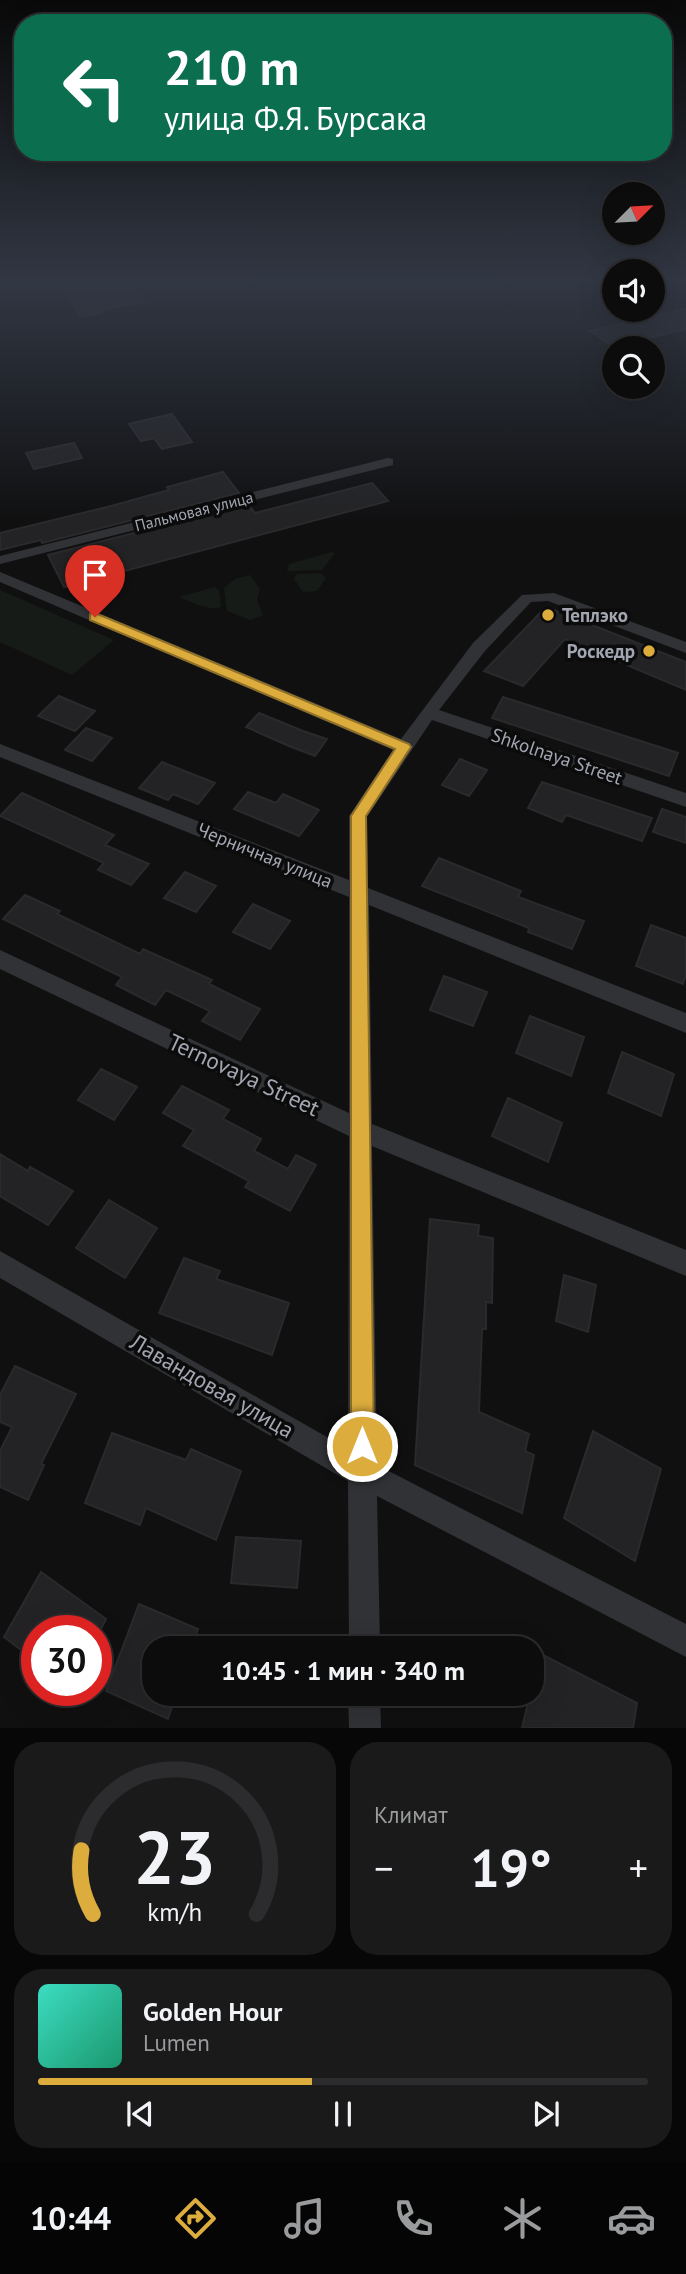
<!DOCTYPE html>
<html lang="ru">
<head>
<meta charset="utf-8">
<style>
  :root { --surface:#0c0c0d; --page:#1a1a1b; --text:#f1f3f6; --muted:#9a9b9d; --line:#2c2c2e; --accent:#dcac3d }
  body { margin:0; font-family:"PT Sans",sans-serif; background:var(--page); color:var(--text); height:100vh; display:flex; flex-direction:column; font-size:26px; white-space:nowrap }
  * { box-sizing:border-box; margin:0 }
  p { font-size:23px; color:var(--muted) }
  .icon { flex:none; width:38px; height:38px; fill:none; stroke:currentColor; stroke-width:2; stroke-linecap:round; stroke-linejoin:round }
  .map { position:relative; height:1728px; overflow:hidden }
  .side { display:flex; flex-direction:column; gap:14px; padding:14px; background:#070707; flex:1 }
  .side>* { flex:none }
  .hud { position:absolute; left:14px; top:14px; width:658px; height:147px; border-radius:28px; box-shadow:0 7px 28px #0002,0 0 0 2px var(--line); background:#0b6e4f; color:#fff; overflow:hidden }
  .needle { width:46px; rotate:66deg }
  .tools { position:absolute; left:602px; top:182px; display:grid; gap:14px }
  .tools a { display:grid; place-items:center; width:63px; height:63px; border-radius:50%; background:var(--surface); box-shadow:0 7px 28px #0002,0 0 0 2px var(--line); font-size:35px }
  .speed { position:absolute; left:21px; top:1615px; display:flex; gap:14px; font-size:35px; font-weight:700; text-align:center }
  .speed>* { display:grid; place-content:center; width:91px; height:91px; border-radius:50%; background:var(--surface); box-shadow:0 7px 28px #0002,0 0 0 2px var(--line); line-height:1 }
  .speed .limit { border:10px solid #d22; background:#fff; color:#111 }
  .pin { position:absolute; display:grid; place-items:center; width:60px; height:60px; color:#fff; margin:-72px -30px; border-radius:50% 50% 50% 0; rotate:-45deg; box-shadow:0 0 7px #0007 }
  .pin .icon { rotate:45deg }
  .me { position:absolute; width:77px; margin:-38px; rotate:0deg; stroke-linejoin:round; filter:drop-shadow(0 0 5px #0008) }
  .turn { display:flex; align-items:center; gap:24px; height:147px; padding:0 35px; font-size:32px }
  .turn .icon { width:91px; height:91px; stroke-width:2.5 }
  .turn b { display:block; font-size:49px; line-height:60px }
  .big { font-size:52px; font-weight:700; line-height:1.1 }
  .side .tile { flex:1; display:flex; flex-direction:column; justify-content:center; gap:10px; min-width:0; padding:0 24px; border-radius:28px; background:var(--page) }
  .side .dial { align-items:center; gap:0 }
  .dial svg { height:182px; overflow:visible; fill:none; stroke:var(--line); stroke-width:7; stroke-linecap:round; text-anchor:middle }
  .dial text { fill:var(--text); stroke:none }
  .song { display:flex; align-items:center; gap:21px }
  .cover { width:84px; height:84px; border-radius:10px; background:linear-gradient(135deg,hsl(170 70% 55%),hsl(160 70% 35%)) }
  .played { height:7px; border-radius:4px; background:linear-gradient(90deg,var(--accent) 45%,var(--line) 45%) }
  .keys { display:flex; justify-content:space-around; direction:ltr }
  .heat { display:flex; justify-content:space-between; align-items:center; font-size:38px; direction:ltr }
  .side .tiles { flex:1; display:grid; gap:14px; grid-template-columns:1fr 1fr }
  .tile:last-child { grid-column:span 2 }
  .trip { position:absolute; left:142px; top:1636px; width:402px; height:70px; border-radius:28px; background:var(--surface); box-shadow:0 7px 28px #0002,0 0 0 2px var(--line); font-weight:700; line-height:70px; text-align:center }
  .tabs { display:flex; height:112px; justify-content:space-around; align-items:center; background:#050505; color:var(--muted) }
  .tabs .icon { width:49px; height:49px }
  .tabs .current { color:var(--accent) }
  .tabs b { font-size:32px; color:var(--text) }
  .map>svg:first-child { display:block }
  .green { fill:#171b17 }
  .building { fill:#232325; stroke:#2a2a2d; stroke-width:2 }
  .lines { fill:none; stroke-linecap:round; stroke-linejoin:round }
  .street { fill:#313235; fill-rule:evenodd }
  .route { fill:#dcac3d; stroke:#8f7028; stroke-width:2 }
  .poi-dot { fill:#dcac3d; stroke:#0b0b0c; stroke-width:2.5 }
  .labels { text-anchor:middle; stroke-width:7; stroke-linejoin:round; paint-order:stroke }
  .far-street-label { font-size:16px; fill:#a2a6b0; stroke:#0b0b0c }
  .poi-label { font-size:19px; font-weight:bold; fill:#a2a6b0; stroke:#0b0b0c; text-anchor:start }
  .street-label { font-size:19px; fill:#a2a6b0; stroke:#0b0b0c }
  .near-street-label { font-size:23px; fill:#a2a6b0; stroke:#0b0b0c }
</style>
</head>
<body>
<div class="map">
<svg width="686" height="1728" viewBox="0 0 686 1728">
  <rect width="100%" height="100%" fill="#101011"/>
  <path class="green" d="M332,552L335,553L322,570L287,571L289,564Z
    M321,573L326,578L317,591L303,592L294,579L297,574Z
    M250,575L260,589L257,600L263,615L250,620L227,611L224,588L235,579Z
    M215,587L219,590L221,607C206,611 193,602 179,597Z
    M0,590L114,640L72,675L0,642Z"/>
  <path class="building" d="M57,280H127L144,302L99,310L101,313L81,317Z
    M686,308V329L613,347L590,331Z
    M172,414L192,442L162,449L154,438L141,441L129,424Z
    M74,443L82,458L34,469L26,453Z
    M223,472L239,493L42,543L41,540L0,550V533L111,506L169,490L167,487Z
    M372,483L388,501L64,587L48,555L248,504L255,513Z
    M554,610L686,662V690L565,639L523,686L484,671L541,612Z
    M59,696L87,708L95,711L75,731L38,716Z
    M503,697L678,753L669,776L492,718Z
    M259,713L303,731L327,739L315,756L289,746L246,727Z
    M86,728L112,738L92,761L65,750Z
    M460,759L487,770L469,796L442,785Z
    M162,762L215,783L198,804L173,794L168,800L139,788Z
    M542,782L652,818L642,841L566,815L562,822L528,808Z
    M248,792L276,803L283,794L319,810L299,836L234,809Z
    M22,793L114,835L105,845L149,864L131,885L98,870L104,863L0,816Z
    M662,809L686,817V843L653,832Z
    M439,858L521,891L518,897L584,921L572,949L528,932L529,928L422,886Z
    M185,872L216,886L196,912L164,898Z
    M25,895L60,911L57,914L140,954L143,949L212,980L209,984L260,1009L240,1040L202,1021L210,1011L166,990L155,1005L116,985L122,977L3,919Z
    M253,904L290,921L270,949L233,932Z
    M651,925L686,938V974L683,984L636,966Z
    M444,976L487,992L473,1026L430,1010Z
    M530,1016L584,1037L571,1076L516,1053Z
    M622,1052L674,1074L661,1116L608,1093Z
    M101,1069L137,1087L114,1120L78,1100Z
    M182,1086L229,1110L223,1119L261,1139L254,1151L288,1169L296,1155L316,1165L290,1211L245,1187L249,1181L183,1146L194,1130L163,1113Z
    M508,1098L562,1123L548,1162L492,1136Z
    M0,1154L28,1171L30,1167L73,1191L48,1225L0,1196Z
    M109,1200L157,1228L125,1278L76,1248Z
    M430,1219L479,1225L478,1236L493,1238L492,1303L486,1302V1329H482L479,1412L529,1434L525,1451L534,1455L522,1513L415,1465Z
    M184,1258L220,1271L216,1279L289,1303L272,1355L159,1313Z
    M564,1275L596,1285L588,1332L556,1321Z
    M15,1366L76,1394L41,1464L44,1465L28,1500L0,1487V1451L12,1427L0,1422V1395Z
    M593,1431L661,1469L635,1561L564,1518Z
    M112,1433L186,1460L191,1449L241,1471L216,1540L146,1508L140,1525L85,1503Z
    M236,1537L301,1541L297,1588L231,1583Z
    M41,1572L106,1619L100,1631H37V1662L4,1637Z
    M139,1604L198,1629L191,1648H154V1694H176L168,1719L106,1691Z
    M539,1653L637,1703L633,1728H522L530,1694H532Z"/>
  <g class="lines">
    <path class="street" d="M388,458L393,459V465L0,564V556Z
      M0,572L401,739L473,643L522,595L554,593L686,642V653L548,601L531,602L485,651L439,710L686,793V807L432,720L367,817L368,888L686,1013V1033L369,905L372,1124L686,1250V1276L372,1146L377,1465L686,1624V1657L377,1496L380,1648H349L348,1481L0,1278V1251L348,1449L349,1136L0,969V950L349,1113V897L0,757V744L349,880V816L393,750L0,582Z
      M348,1694H380L381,1728H349Z"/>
  </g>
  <linearGradient id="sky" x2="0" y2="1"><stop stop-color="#090909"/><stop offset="0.54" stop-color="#313743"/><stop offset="1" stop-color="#313743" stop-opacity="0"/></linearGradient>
  <rect width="686" height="522" fill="url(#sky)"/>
  <path class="route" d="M95,613L409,744L411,747L366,816L374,1446L371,1455L362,1458L354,1455L351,1446V816L395,749L90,620V614Z"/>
  <g class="poi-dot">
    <circle cx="548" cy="615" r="7"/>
    <circle cx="649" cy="651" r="7"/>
  </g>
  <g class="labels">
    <g class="far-street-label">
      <text transform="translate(194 511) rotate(-14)" y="6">Пальмовая улица</text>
    </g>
    <g class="poi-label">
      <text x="562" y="622">Теплэко</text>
      <text x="635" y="658" text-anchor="end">Роскедр</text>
    </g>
    <g class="street-label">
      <text transform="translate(557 756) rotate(19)" y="7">Shkolnaya Street</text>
      <text transform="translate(265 855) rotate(22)" y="7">Черничная улица</text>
    </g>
    <g class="near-street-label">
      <text transform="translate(244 1075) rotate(25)" y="8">Ternovaya Street</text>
      <text transform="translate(212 1386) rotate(30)" y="8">Лавандовая улица</text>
    </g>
  </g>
</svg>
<div class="tools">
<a><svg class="needle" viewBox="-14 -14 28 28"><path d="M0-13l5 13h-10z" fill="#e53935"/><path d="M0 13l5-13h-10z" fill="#9a9b9d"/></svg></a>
<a><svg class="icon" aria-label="sound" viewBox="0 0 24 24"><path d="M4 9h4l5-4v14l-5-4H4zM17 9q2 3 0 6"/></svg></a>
<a><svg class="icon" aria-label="search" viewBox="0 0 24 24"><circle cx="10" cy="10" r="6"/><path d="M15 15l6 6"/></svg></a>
</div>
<div class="speed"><div class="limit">30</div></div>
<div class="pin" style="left:95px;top:617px;background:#d93025"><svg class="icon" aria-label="arrive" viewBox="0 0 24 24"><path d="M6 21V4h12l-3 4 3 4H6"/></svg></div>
<svg class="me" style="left:362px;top:1446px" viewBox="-20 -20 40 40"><circle r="17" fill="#dcac3d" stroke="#fff" stroke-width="3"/><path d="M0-11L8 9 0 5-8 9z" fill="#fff"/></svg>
<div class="trip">10:45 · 1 мин · 340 m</div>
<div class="hud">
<div class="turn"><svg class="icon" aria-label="left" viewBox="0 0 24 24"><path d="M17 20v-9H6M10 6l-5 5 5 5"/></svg><div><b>210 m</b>улица Ф.Я. Бурсака</div></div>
</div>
</div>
<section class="side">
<div class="tiles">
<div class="tile dial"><svg viewBox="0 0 100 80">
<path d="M14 69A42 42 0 1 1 86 69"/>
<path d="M14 69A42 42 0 0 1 9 41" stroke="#dcac3d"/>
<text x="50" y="56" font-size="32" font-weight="700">23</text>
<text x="50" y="72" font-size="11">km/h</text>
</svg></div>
<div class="tile"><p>Климат</p>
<div class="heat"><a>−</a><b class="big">19°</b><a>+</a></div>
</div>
<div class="tile">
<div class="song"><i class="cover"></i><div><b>Golden Hour</b><p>Lumen</p></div></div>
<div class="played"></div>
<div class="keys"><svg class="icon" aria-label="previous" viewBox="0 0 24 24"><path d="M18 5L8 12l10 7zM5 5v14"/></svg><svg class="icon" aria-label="pause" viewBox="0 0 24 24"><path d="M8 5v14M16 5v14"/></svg><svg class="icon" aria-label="next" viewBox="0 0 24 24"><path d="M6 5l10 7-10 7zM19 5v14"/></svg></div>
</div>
</div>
</section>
<nav class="tabs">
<b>10:44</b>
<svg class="icon current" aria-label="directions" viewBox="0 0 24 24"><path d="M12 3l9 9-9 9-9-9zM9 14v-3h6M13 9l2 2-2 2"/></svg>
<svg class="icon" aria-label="music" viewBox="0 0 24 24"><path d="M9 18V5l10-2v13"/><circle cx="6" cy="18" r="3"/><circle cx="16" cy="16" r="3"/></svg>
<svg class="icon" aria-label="phone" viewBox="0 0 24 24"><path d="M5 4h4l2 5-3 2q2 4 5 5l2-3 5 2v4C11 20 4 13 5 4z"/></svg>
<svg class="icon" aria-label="climate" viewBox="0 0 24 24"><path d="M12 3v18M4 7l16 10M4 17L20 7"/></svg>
<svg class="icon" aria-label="car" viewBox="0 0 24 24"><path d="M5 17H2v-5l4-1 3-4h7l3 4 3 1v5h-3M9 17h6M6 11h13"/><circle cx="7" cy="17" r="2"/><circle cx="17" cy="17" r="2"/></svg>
</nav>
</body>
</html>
